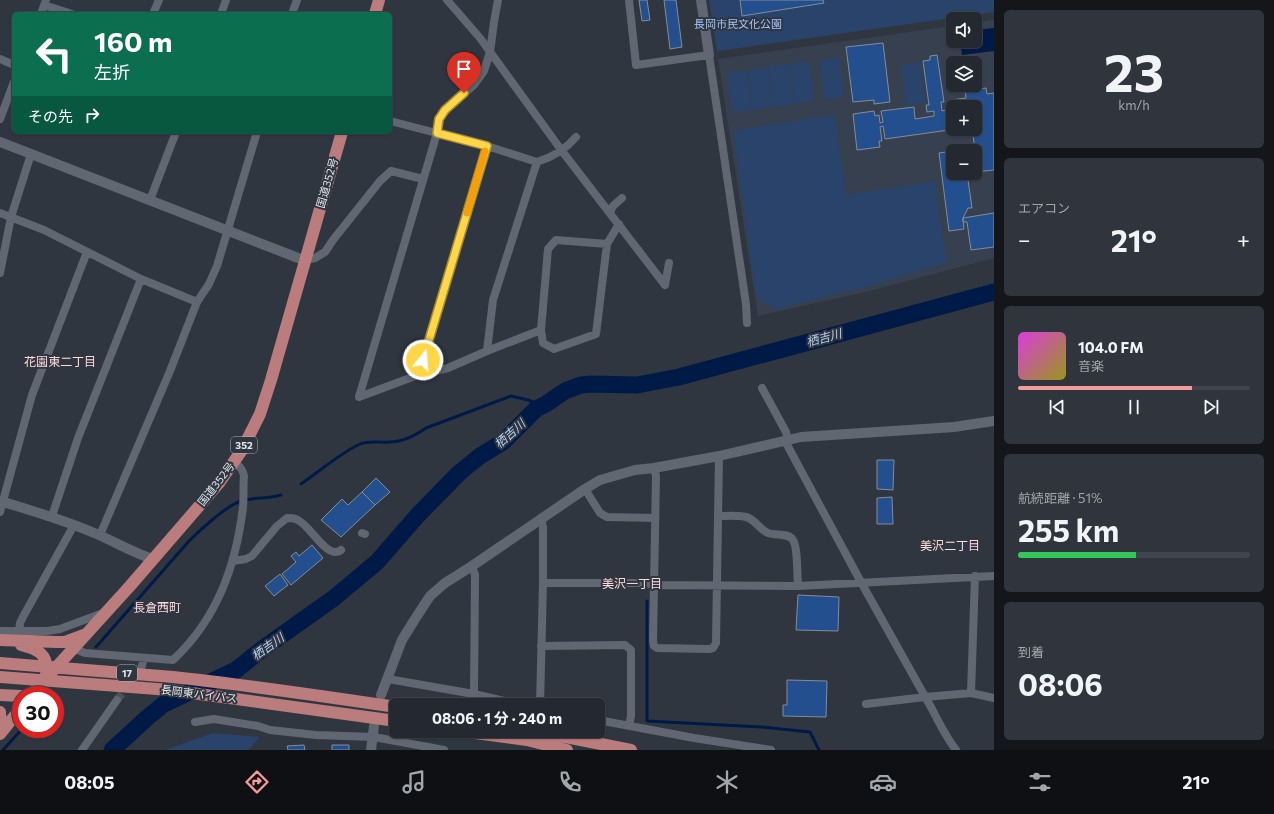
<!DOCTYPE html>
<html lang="ja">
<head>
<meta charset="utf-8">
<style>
  :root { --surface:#242830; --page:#30343c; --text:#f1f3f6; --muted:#a3a6ab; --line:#41444c; --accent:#f59b9a }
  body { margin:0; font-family:Commissioner,"Noto Sans JP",sans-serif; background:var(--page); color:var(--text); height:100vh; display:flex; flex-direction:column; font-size:15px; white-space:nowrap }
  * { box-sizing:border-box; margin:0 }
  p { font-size:13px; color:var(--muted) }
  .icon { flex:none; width:22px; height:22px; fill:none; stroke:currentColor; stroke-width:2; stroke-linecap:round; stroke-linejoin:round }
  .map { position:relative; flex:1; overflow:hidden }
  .side { display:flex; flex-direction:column; gap:10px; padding:10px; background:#14161a; width:280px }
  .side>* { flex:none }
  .banner { position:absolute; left:12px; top:12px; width:380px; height:122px; border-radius:6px; box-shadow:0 1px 3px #0004,0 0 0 1px var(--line); background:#0b6e4f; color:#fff; overflow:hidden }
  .fabs { position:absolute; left:946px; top:12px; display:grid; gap:8px }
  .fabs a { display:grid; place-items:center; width:36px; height:36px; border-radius:6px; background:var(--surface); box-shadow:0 1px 3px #0004,0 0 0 1px var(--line); font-size:20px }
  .speed { position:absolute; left:12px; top:686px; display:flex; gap:8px; font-size:20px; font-weight:700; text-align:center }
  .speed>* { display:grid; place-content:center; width:52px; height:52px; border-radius:50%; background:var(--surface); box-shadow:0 1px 3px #0004,0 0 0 1px var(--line); line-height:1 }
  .speed .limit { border:6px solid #d22; background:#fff; color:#111 }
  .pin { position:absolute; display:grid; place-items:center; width:34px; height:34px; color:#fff; margin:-41px -17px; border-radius:50% 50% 50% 0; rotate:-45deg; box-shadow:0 0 4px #0007 }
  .pin .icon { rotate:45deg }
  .me { position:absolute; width:44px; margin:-22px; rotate:17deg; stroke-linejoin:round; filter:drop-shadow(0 0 3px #0008) }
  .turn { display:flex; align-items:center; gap:14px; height:84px; padding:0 16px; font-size:18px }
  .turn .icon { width:52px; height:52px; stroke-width:2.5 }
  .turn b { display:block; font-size:28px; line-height:34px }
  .then { display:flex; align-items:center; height:38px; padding:0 16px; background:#0003; gap:8px; font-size:15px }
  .big { font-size:30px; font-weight:700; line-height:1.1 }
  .side .widget { flex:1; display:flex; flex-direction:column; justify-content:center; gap:6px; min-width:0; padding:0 14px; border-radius:6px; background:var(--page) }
  .side .dial { align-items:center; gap:0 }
  .dial b { font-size:52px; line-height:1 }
  .song { display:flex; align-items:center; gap:12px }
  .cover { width:48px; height:48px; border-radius:6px; background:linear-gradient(135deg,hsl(300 70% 55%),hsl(60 70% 35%)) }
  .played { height:4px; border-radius:2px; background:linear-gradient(90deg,var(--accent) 75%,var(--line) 75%) }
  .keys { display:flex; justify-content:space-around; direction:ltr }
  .heat { display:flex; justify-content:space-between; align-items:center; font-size:22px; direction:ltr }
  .charge { height:6px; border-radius:3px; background:linear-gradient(90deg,#34c759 51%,var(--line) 0) }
  .trip { position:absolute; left:389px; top:698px; width:216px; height:40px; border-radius:6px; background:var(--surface); box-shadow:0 1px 3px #0004,0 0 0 1px var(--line); font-weight:700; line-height:40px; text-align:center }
  .tab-bar { display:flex; height:64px; justify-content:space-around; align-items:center; background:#0e1013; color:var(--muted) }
  .tab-bar .icon { width:28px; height:28px }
  .tab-bar .current { color:var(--accent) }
  .tab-bar b { font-size:18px; color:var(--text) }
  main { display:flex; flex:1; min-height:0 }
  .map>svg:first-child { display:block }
  .built { fill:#37404e; fill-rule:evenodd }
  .green { fill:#2a436a }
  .water { fill:#001a48 }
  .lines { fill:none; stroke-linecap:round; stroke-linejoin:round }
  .stream { stroke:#001a48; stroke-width:3 }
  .river { stroke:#001a48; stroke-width:17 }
  .building { fill:#244f8f; stroke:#848c97 }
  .minor-tunnel { stroke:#4b515a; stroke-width:8; stroke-dasharray:8 4; stroke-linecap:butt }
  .minor { stroke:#606772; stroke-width:8 }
  .tertiary { stroke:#606772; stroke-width:10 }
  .trunk { stroke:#bb7c7d; stroke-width:12 }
  .route-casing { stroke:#a68a30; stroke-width:10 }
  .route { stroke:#ffd54a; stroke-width:7 }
  .slow { stroke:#f59e0b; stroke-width:7 }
  .labels { text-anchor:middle; stroke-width:4; stroke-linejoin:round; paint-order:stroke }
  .shield { fill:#303640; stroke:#adb2b9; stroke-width:1 }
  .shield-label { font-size:10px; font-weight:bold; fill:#e3e7ed }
  .park-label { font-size:11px; fill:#a1c5fd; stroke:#303640 }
  .street-label { font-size:11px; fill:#e3e7ed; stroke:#303640 }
  .water-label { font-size:12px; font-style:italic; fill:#b8d1f6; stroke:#303640 }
  .neighbourhood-label { font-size:12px; fill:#fedad9; stroke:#303640 }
</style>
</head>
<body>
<main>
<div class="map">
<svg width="994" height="750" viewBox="0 0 994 750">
  <rect width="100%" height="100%" fill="#303640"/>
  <path class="built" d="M994,20V258L865,292L758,316L718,59L953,26V41H975V22ZM953,63H975V85H953ZM953,107H975V129H953ZM953,151H975V173H953Z"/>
  <path class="green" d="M709,0H994V12L717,51Z
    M839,57L844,97L825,100L819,60Z
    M809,61L814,101L795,104L789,64Z
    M920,62L926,102L906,105L901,65Z
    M788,64L794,104L774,107L768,67Z
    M767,67L773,107L753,110L748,70Z
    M746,70L752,110L732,113L727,73Z
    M835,114L846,195L935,181L947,263L865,287L775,309L756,298L733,131Z
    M213,733L259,737L249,750H165Z"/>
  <path class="water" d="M994,28V51L962,55L960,41H975V30Z"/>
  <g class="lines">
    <path class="stream" d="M301,484C319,472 340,453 360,444C370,440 379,443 390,442C403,442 416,435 426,428L511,396L528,400L538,404H546
      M647,601V721L761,727L810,732L819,750
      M96,647L189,541C200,530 226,506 241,501C253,497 268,499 281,495
      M3,750L22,729"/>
    <path class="river" d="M112,750L148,717L164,704L236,670L265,647L334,598L377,562L417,516L459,473L480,456L503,442L536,409L546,404L565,391L581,385L591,384L637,385L679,377L994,292"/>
  </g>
  <path class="building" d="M639,0H647L650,20L642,21Z
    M664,0H676L682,47L670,49Z
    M740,0H823L824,3L742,16Z
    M883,43L890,102L874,104V100L853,102L846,47Z
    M937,55L944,102H941L942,111L946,110L949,130L885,139L883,126L880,127L882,141H879L880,147L857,150L853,114L874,111L875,116L879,115L880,123L883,122L881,111L914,107L915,119L934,116V111L927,112L926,105H929L923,61L930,60V56Z
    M986,88L987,94L994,93V170L975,172V155H976L972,129H975V107H953V124H948L946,110H952L951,100L966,98L965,91Z
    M953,151V173H970H967L972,208H968L963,218L964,229L949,231L939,153Z
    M994,213V247L971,250L967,222H963V218Z
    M877,460H894L893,490L877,489Z
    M376,478L390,492L375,505L362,492Z
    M362,492L375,505L341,537L321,520L342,499L348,505Z
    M892,497L893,524H877V498Z
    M312,545L323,558L291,585L282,574L296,562L291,556L296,552L299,556Z
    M280,574L288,585L274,596L265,586Z
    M798,595L839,597L838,631L796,630Z
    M787,680L827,681L826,717L783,716V705H787Z
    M304,745L305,750H288L287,746Z
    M332,745H349V750H332Z"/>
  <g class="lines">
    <path class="minor-tunnel" d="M117,700L139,671"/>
    <path class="minor" d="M447,0L480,38L562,151L665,285
      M498,0L494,22L490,52L484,71L474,85L445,110L439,119L437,133L359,397L418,375L448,368L487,351L493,300L537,162
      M629,0L636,65L709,55L746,304L747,323
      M44,5L72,14
      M41,14L46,0
      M153,14L159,0
      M221,14L226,0
      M292,14L297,0
      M0,59L14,65
      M0,119L14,82
      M390,121L487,146L537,162C553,157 566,149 576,137
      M150,200L176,132
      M0,213L44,230L141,279L197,302
      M610,213L613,206L622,198
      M306,260L315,258L325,252L333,240L380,181L391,171L423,179
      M0,273L11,217L31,154
      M665,285L669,263
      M541,330L543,343L554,349L596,334L607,244
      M487,351L541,330L548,249L556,240L607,244L619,224
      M418,375L487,146
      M762,388L786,432L788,440
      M785,441L862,584L932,709C939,723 946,737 956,750
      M654,468L656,476L653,641L654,646L657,648L709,649L713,648L716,643L719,456
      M585,489L600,513L607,517L655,518
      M0,512L32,395L87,252
      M52,516L78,438L141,279
      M718,516C727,516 737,515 746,517C755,519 759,529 768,533C776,536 788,532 793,540C798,547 797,577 798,586
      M362,533L365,534
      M100,535L170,371L197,302L209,284L217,266L257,132
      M233,561L246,559L252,556L277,526L287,518C290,518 293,518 296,519C309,524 323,552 335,552C337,552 340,551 341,550
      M472,566L475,575L474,694
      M543,583H646L653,585L798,586L994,576
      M0,631H47L60,629L103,613
      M19,632L20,623L24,615L74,525
      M541,646L625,645L631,650V716L629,726
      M73,648L85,653L173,660C217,619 236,566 243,507C244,497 243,486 244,476C243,469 239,466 234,462
      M141,669L144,658
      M388,679L474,694L521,705
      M971,693L994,698
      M866,704L925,697L971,693L975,576
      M540,705L543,583V527L541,518
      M598,720L694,738L771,750
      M195,722L214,719L258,726L270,730L316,735L374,737L444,750
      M82,750L117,700"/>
    <path class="tertiary" d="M701,0L709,55
      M0,142L298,258L306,260
      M0,501C34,511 67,521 99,535C117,543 134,553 153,559
      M381,695L402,640L415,619L430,596L445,583L472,566L585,489L600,480L635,470L654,468L719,456L801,437L954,427L994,421
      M371,750L374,726"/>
    <path class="trunk" d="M375,14L379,0
      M0,640L57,642H65L84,635
      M21,645C37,649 49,654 46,673
      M0,663C58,668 115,672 173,677C248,685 322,696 396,707
      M0,677L170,690L396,721
      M0,695L21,696
      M31,695L130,586L219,483L242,450L260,414L271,380L342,132
      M0,712L1,725L0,729
      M460,731L527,740L567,750
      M535,731L631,750
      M0,734L21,708"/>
  </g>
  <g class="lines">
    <defs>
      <path id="route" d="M423,360L487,146L437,133L439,119L445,110L464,93"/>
    </defs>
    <use href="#route" class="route-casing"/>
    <use href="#route" class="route"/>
    <path class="slow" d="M467,213L485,151"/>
  </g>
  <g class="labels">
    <g class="shield">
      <rect x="231" y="437" width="26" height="16" rx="3"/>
      <rect x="117" y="665" width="20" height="16" rx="3"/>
    </g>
    <g class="shield-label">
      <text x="244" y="449">352</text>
      <text x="127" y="677">17</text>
    </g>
    <g class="park-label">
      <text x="738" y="28">長岡市民文化公園</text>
    </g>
    <g class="street-label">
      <text transform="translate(327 183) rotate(-74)" y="4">国道352号</text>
      <text transform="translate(216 484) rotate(-52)" y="4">国道352号</text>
      <text transform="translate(199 694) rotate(7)" y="4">長岡東バイパス</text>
    </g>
    <g class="water-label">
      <text transform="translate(824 338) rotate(-15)" y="4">栖吉川</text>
      <text transform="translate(510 434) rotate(-42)" y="4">栖吉川</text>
      <text transform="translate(268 647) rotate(-36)" y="4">栖吉川</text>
    </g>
    <g class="neighbourhood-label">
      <text x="60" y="366">花園東二丁目</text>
      <text x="950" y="550">美沢二丁目</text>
      <text x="632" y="588">美沢一丁目</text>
      <text x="157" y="612">長倉西町</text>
    </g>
  </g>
</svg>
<div class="fabs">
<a><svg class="icon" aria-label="sound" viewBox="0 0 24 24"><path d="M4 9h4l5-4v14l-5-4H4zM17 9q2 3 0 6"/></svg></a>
<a><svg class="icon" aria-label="layers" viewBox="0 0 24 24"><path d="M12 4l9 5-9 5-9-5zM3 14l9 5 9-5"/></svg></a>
<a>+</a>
<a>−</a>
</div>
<div class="speed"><div class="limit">30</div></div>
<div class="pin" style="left:464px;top:93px;background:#d93025"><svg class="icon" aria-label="arrive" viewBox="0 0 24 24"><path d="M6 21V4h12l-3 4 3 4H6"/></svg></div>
<svg class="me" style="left:423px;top:360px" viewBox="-20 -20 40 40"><circle r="17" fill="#ffd54a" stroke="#fff" stroke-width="3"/><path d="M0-11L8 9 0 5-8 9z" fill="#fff"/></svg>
<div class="trip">08:06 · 1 分 · 240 m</div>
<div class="banner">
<div class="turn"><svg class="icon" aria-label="left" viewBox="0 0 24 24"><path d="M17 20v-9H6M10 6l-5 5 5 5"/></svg><div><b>160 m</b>左折</div></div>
<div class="then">その先<svg class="icon" aria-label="right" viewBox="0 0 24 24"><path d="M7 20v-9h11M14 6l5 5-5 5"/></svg></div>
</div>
</div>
<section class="side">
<div class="widget dial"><b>23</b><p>km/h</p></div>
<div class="widget"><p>エアコン</p>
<div class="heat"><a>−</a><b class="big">21°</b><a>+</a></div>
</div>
<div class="widget">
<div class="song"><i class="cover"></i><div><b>104.0 FM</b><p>音楽</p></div></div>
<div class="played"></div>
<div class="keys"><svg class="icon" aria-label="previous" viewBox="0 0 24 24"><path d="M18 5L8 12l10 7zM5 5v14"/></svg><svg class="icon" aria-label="pause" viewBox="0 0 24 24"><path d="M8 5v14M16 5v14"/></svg><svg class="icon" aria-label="next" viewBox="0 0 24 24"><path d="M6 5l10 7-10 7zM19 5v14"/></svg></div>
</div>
<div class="widget"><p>航続距離 · 51%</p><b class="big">255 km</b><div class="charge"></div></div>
<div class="widget"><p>到着</p><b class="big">08:06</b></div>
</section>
</main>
<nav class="tab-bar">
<b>08:05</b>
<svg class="icon current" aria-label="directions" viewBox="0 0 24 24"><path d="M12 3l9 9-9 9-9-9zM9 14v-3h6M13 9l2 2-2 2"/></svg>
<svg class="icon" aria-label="music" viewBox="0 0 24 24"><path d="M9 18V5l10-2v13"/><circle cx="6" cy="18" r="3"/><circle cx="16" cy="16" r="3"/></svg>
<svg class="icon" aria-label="phone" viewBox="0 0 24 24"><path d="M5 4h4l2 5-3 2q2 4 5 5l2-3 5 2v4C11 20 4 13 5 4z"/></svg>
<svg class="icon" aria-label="climate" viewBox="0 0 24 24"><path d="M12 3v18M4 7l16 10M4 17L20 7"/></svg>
<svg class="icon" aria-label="car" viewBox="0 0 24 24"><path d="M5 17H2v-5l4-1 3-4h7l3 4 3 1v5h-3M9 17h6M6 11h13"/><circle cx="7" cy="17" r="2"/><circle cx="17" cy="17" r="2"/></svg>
<svg class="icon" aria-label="filters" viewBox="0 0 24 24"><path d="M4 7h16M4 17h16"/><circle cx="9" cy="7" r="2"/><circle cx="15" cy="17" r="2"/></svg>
<b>21°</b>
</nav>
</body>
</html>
